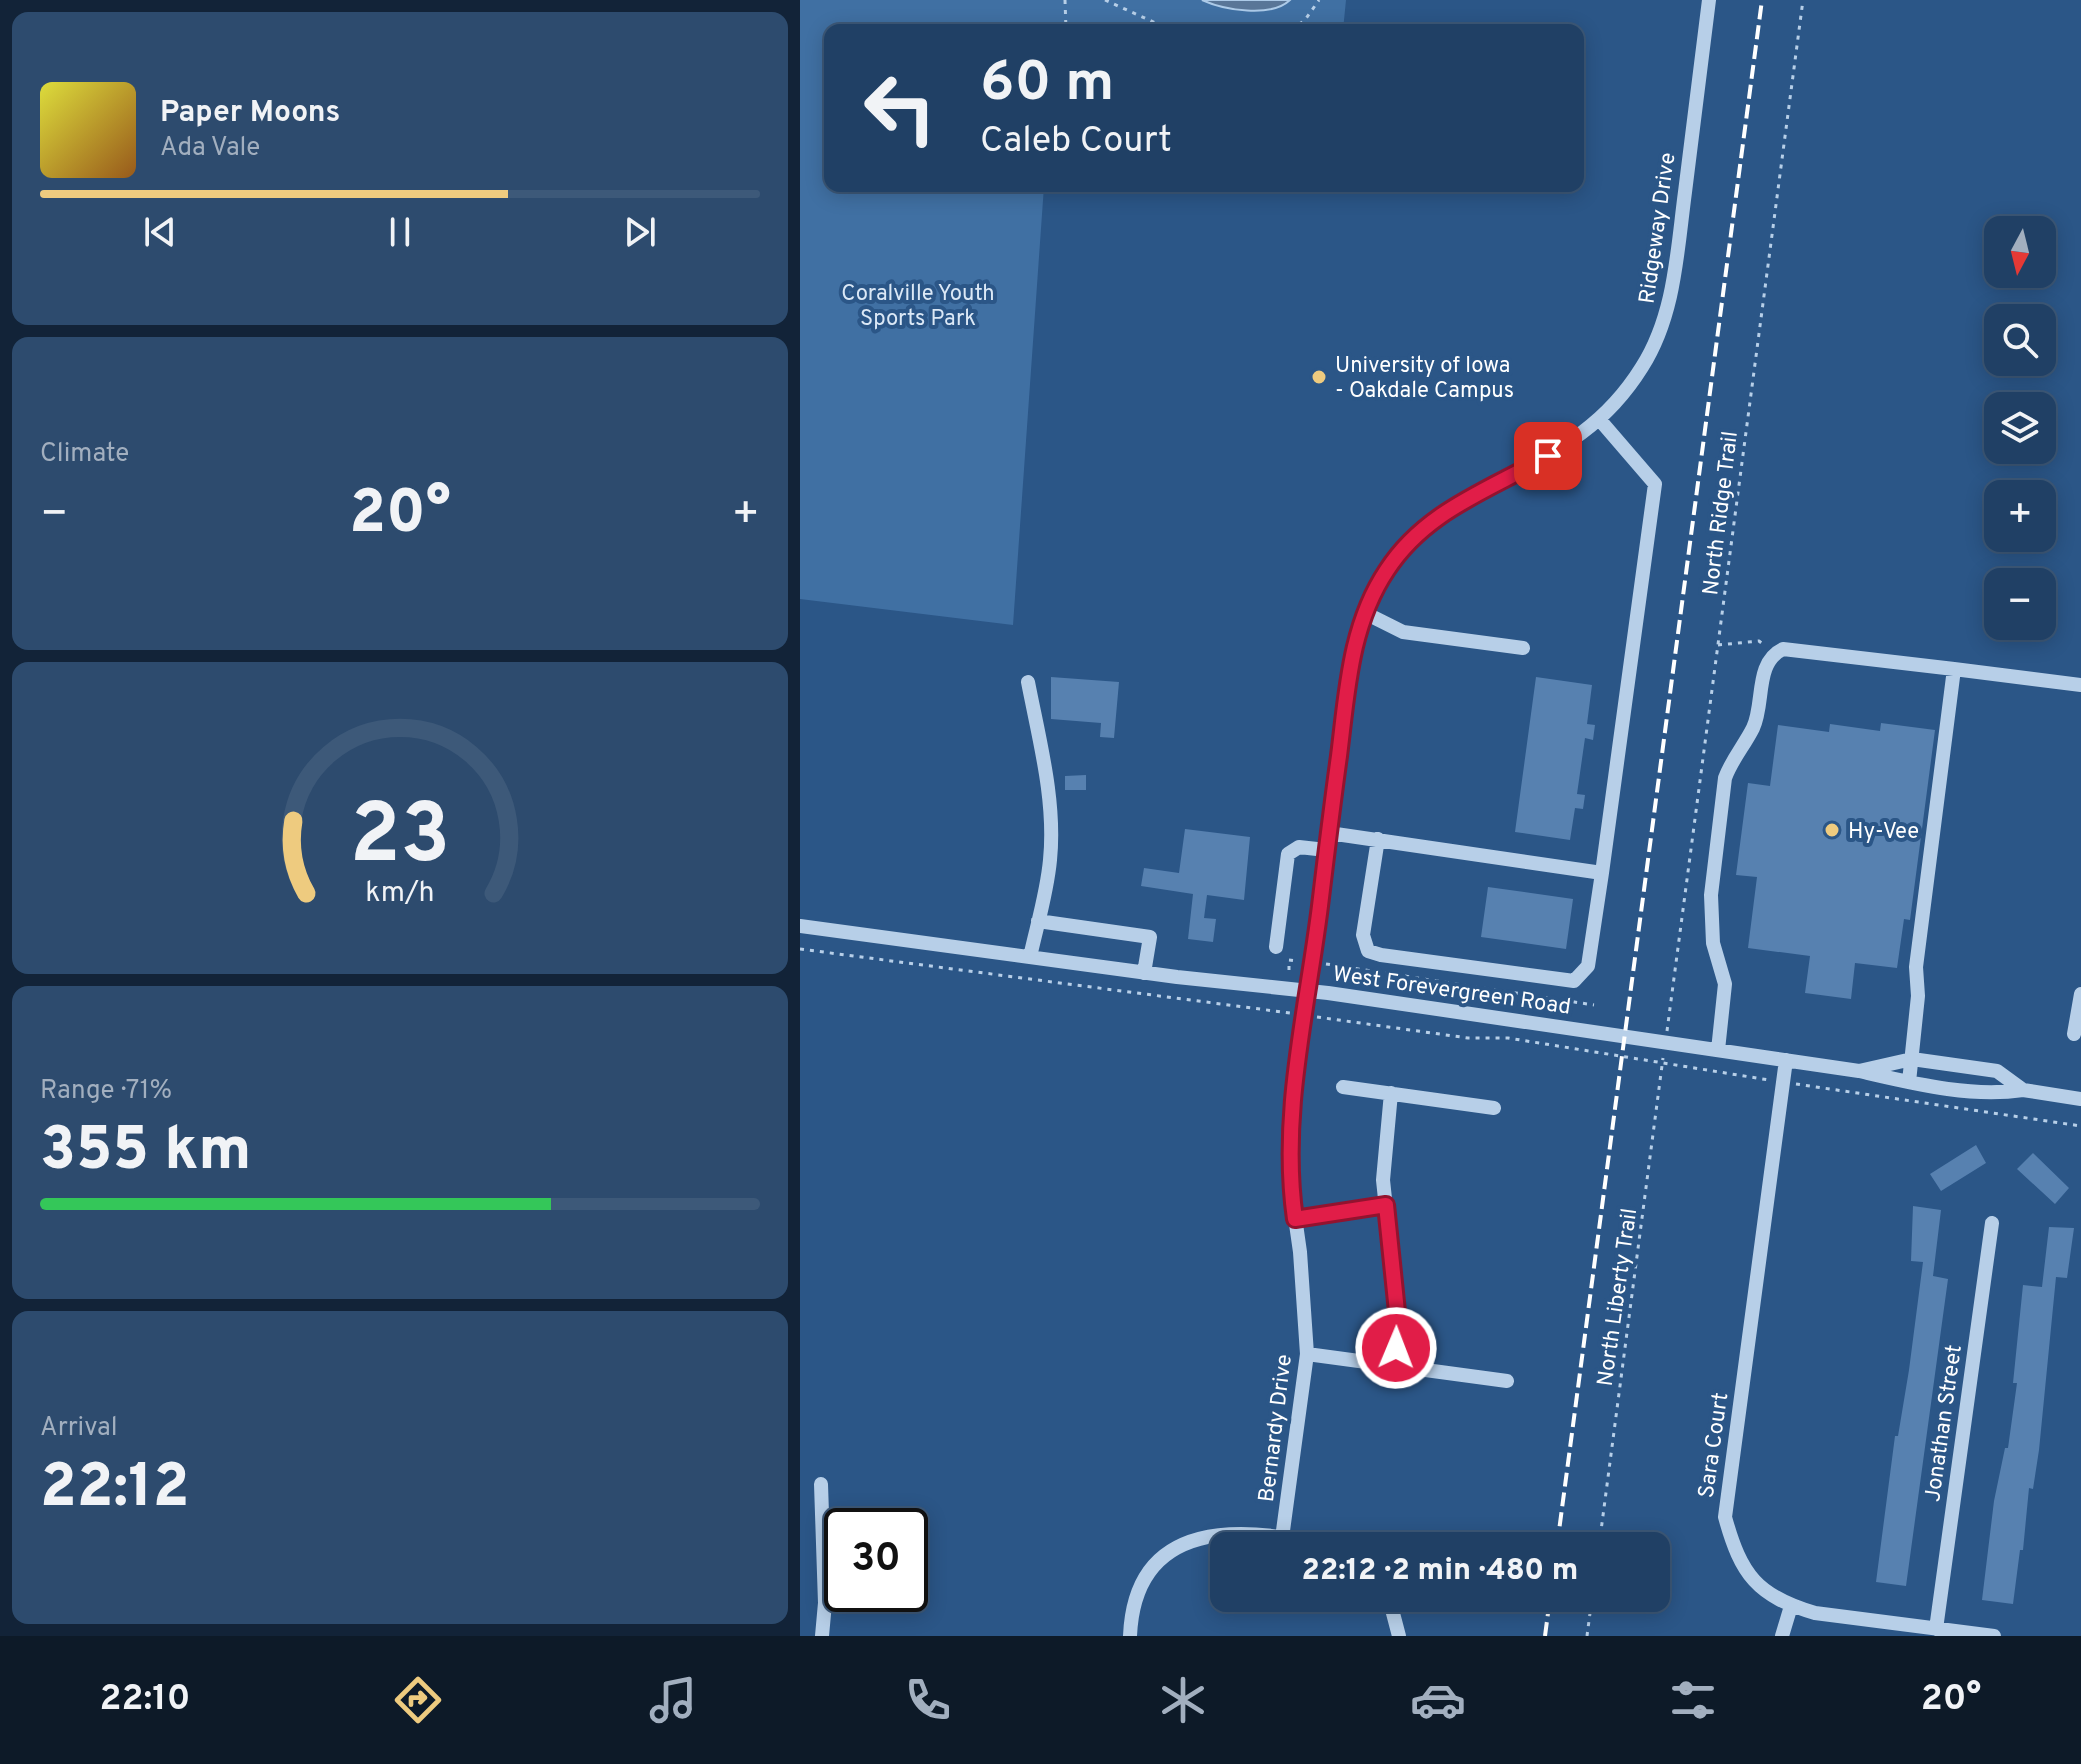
<!DOCTYPE html>
<html lang="en">
<head>
<meta charset="utf-8">
<style>
  :root { --surface:#204065; --page:#2d4b6e; --text:#f1f3f6; --muted:#a2afbf; --line:#3d5979; --accent:#eecb7f }
  body { margin:0; font-family:Overpass,sans-serif; background:var(--page); color:var(--text); height:100vh; display:flex; flex-direction:column; font-size:30px; white-space:nowrap }
  * { box-sizing:border-box; margin:0 }
  p { font-size:26px; color:var(--muted) }
  .icon { flex:none; width:44px; height:44px; fill:none; stroke:currentColor; stroke-width:2; stroke-linecap:round; stroke-linejoin:round }
  .map { position:relative; flex:1; overflow:hidden }
  .side { display:flex; flex-direction:column; gap:12px; padding:12px; background:#122338; width:800px }
  .side>* { flex:none }
  .top-card { position:absolute; left:24px; top:24px; width:760px; height:168px; border-radius:16px; box-shadow:0 4px 20px #0003,0 0 0 2px var(--line); background:#204065; color:var(--text); overflow:hidden }
  .needle { width:52px; rotate:187deg }
  .tools { position:absolute; left:1184px; top:216px; display:grid; gap:16px }
  .tools a { display:grid; place-items:center; width:72px; height:72px; border-radius:16px; background:var(--surface); box-shadow:0 4px 20px #0003,0 0 0 2px var(--line); font-size:40px }
  .speed { position:absolute; left:24px; top:1508px; display:flex; gap:16px; font-size:40px; font-weight:700; text-align:center }
  .speed>* { display:grid; place-content:center; width:104px; height:104px; border-radius:50%; background:var(--surface); box-shadow:0 4px 20px #0003,0 0 0 2px var(--line); line-height:1 }
  .speed .limit { border:4px solid #111; border-radius:12px; background:#fff; color:#111 }
  .pin { position:absolute; display:grid; place-items:center; width:68px; height:68px; color:#fff; margin:-34px; border-radius:16px; box-shadow:0 4px 12px #0006 }
  .me { position:absolute; width:88px; margin:-44px; rotate:1deg; stroke-linejoin:round; filter:drop-shadow(0 0 6px #0008) }
  .turn { display:flex; align-items:center; gap:28px; height:168px; padding:0 24px; font-size:36px }
  .turn .icon { width:104px; height:104px; stroke-width:2.5 }
  .turn b { display:block; font-size:56px; line-height:68px }
  .big { font-size:60px; font-weight:800; line-height:1.1 }
  .side .widget { flex:1; display:flex; flex-direction:column; justify-content:center; gap:12px; min-width:0; padding:0 28px; border-radius:16px; background:var(--page) }
  .side .dial { align-items:center; gap:0 }
  .dial svg { height:208px; overflow:visible; fill:none; stroke:var(--line); stroke-width:7; stroke-linecap:round; text-anchor:middle }
  .dial text { fill:var(--text); stroke:none }
  .song { display:flex; align-items:center; gap:24px }
  .cover { width:96px; height:96px; border-radius:12px; background:linear-gradient(135deg,hsl(60 70% 55%),hsl(30 70% 35%)) }
  .played { height:8px; border-radius:4px; background:linear-gradient(90deg,var(--accent) 65%,var(--line) 65%) }
  .keys { display:flex; justify-content:space-around; direction:ltr }
  .heat { display:flex; justify-content:space-between; align-items:center; font-size:44px; direction:ltr }
  .charge { height:12px; border-radius:6px; background:linear-gradient(90deg,#34c759 71%,var(--line) 0) }
  .trip { position:absolute; left:410px; top:1532px; width:460px; height:80px; border-radius:16px; background:var(--surface); box-shadow:0 4px 20px #0003,0 0 0 2px var(--line); font-weight:800; line-height:80px; text-align:center }
  .menu { display:flex; height:128px; justify-content:space-around; align-items:center; background:#0d1a28; color:var(--muted) }
  .menu .icon { width:56px; height:56px }
  .menu .current { color:var(--accent) }
  .menu b { font-size:36px; color:var(--text) }
  main { display:flex; flex:1; min-height:0 }
  .map>svg:first-child { display:block }
  .green { fill:#4070a3 }
  .water { fill:#597698; stroke:#accae8; stroke-width:2 }
  .building { fill:#5781b0 }
  .lines { fill:none; stroke-linecap:round; stroke-linejoin:round }
  .path { stroke:#b7cfe8; stroke-width:3; stroke-dasharray:4 6; stroke-linecap:butt }
  .minor { stroke:#b7cfe8; stroke-width:14 }
  .rail { stroke:#fff; stroke-width:4; stroke-dasharray:14 6; stroke-linecap:butt }
  .route-casing { stroke:#92132f; stroke-width:20 }
  .route { stroke:#e11d48; stroke-width:14 }
  .poi-dot { fill:#eecb7f; stroke:#2b5687; stroke-width:3 }
  .labels { text-anchor:middle; stroke-width:8; stroke-linejoin:round; paint-order:stroke }
  .street-label { font-size:22px; fill:#fff; stroke:#2b5687 }
  .park-label { font-size:22px; fill:#dbe8f6; stroke:#2b5687 }
  .poi-label { font-size:22px; fill:#fff; stroke:#2b5687; text-anchor:start }
</style>
</head>
<body>
<main>
<section class="side">
<div class="widget">
<div class="song"><i class="cover"></i><div><b>Paper Moons</b><p>Ada Vale</p></div></div>
<div class="played"></div>
<div class="keys"><svg class="icon" aria-label="previous" viewBox="0 0 24 24"><path d="M18 5L8 12l10 7zM5 5v14"/></svg><svg class="icon" aria-label="pause" viewBox="0 0 24 24"><path d="M8 5v14M16 5v14"/></svg><svg class="icon" aria-label="next" viewBox="0 0 24 24"><path d="M6 5l10 7-10 7zM19 5v14"/></svg></div>
</div>
<div class="widget"><p>Climate</p>
<div class="heat"><a>−</a><b class="big">20°</b><a>+</a></div>
</div>
<div class="widget dial"><svg viewBox="0 0 100 80">
<path d="M14 69A42 42 0 1 1 86 69"/>
<path d="M14 69A42 42 0 0 1 9 41" stroke="#eecb7f"/>
<text x="50" y="56" font-size="32" font-weight="700">23</text>
<text x="50" y="72" font-size="11">km/h</text>
</svg></div>
<div class="widget"><p>Range · 71%</p><b class="big">355 km</b><div class="charge"></div></div>
<div class="widget"><p>Arrival</p><b class="big">22:12</b></div>
</section>
<div class="map">
<svg width="1281" height="1636" viewBox="0 0 1281 1636">
  <rect width="100%" height="100%" fill="#2b5687"/>
  <path class="green" d="M0,0H546L543,30H30V186H244L213,625L0,599Z"/>
  <path class="water" d="M402,0H490C471,18 424,10 402,0Z"/>
  <path class="building" d="M251,677L319,682L314,738L300,737L301,723L251,719Z
    M736,677L792,685L787,724L795,725L793,740L785,738L777,794L785,795L783,809L775,808L770,840L715,832Z
    M1081,723L1135,730L1110,920L1104,919L1097,968L1055,963L1051,999L1005,993L1010,956L948,948L957,877L936,875L948,783L970,786L978,725L1029,732L1030,724L1080,731Z
    M286,775V790H265V776Z
    M385,829L450,837L444,900L407,895L404,918L416,919L413,942L388,939L393,894L341,886L344,868L379,873Z
    M688,887L773,899L766,949L681,937Z
    M1176,1145L1186,1163L1141,1191L1130,1174Z
    M1233,1153L1269,1188L1255,1204L1217,1169Z
    M1113,1206L1141,1210L1133,1276L1148,1279L1106,1586L1076,1582L1095,1436H1098L1109,1370L1123,1262L1111,1261Z
    M1249,1227L1274,1228L1267,1278L1256,1277L1239,1450L1233,1489L1229,1488L1223,1550H1220L1213,1604L1182,1600L1194,1501L1205,1448H1208L1217,1383H1213L1223,1285L1242,1287Z"/>
  <g class="lines">
    <path class="path" d="M265,0L266,30
      M305,0L371,30
      M491,30L505,20L519,0
      M918,645L959,641L964,645
      M0,949L490,1013
      M526,964L794,1005
      M489,970V960L497,961
      M517,1017L668,1038H708L969,1080
      M867,1031L1003,0
      M996,1084L1281,1126
      M799,1546L863,1058
      M787,1636L792,1598"/>
    <path class="minor" d="M565,613L603,632L723,648
      M1154,669L1281,685
      M228,682C239,739 256,801 250,860C247,893 237,925 230,957
      M529,833L802,873L855,484L799,419
      M578,839L563,935L568,951L581,955L774,981L788,966L802,873
      M238,921L350,937L344,973
      M0,926L377,977L528,993L1059,1071
      M476,947L488,854L499,847L526,850
      M1274,1034L1281,994
      M918,1050L925,984L913,943L911,895L925,778C932,759 944,746 953,728C965,703 954,663 983,649L1154,669L1116,967L1118,996L1109,1082
      M1112,1059L1197,1071L1223,1090C1169,1098 1112,1083 1059,1071Z
      M986,1060L925,1517C941,1575 957,1596 1015,1613L1194,1636
      M543,1087L694,1108
      M1223,1090L1281,1099
      M591,1093L583,1180L599,1331L594,1366
      M495,1219L586,1205
      M507,1354L707,1381
      M21,1484L25,1603L22,1636
      M482,1538L507,1354L500,1252L488,1168L492,1087L513,962L551,662C565,603 591,545 644,511C720,461 789,452 842,367C875,315 877,252 885,192C893,128 901,64 909,0
      M589,1598L599,1636
      M1136,1629L1192,1223
      M330,1636C335,1517 444,1526 529,1546
      M982,1636L991,1606"/>
    <path class="rail" d="M757,1546L962,0
      M745,1636L750,1598"/>
  </g>
  <g class="lines">
    <defs>
      <path id="route" d="M596,1348L599,1331L586,1205L495,1219C480,1114 507,1011 520,906C526,856 532,806 539,756C547,692 550,625 587,570C626,510 690,490 748,456"/>
    </defs>
    <use href="#route" class="route-casing"/>
    <use href="#route" class="route"/>
  </g>
  <g class="poi-dot">
    <circle cx="519" cy="377" r="8"/>
    <circle cx="1032" cy="830" r="8"/>
  </g>
  <g class="labels">
    <g class="street-label">
      <text transform="translate(856 228) rotate(-82)" y="8">Ridgeway Drive</text>
      <text transform="translate(919 513) rotate(-83)" y="8">North Ridge Trail</text>
      <text transform="translate(652 989) rotate(8)" y="8">West Forevergreen Road</text>
      <text transform="translate(816 1297) rotate(-82)" y="8">North Liberty Trail</text>
      <text transform="translate(1142 1423) rotate(-82)" y="8">Jonathan Street</text>
      <text transform="translate(474 1428) rotate(-83)" y="8">Bernardy Drive</text>
      <text transform="translate(912 1445) rotate(-82)" y="8">Sara Court</text>
    </g>
    <g class="park-label">
      <text x="118" y="300">Coralville Youth<tspan x="118" dy="25">Sports Park</tspan></text>
    </g>
    <g class="poi-label">
      <text x="535" y="372">University of Iowa<tspan x="535" dy="25">- Oakdale Campus</tspan></text>
      <text x="1048" y="838">Hy-Vee</text>
    </g>
  </g>
</svg>
<div class="tools">
<a><svg class="needle" viewBox="-14 -14 28 28"><path d="M0-13l5 13h-10z" fill="#e53935"/><path d="M0 13l5-13h-10z" fill="#a2afbf"/></svg></a>
<a><svg class="icon" aria-label="search" viewBox="0 0 24 24"><circle cx="10" cy="10" r="6"/><path d="M15 15l6 6"/></svg></a>
<a><svg class="icon" aria-label="layers" viewBox="0 0 24 24"><path d="M12 4l9 5-9 5-9-5zM3 14l9 5 9-5"/></svg></a>
<a>+</a>
<a>−</a>
</div>
<div class="speed"><div class="limit">30</div></div>
<div class="pin" style="left:748px;top:456px;background:#d93025"><svg class="icon" aria-label="arrive" viewBox="0 0 24 24"><path d="M6 21V4h12l-3 4 3 4H6"/></svg></div>
<svg class="me" style="left:596px;top:1348px" viewBox="-20 -20 40 40"><circle r="17" fill="#e11d48" stroke="#fff" stroke-width="3"/><path d="M0-11L8 9 0 5-8 9z" fill="#fff"/></svg>
<div class="trip">22:12 · 2 min · 480 m</div>
<div class="top-card">
<div class="turn"><svg class="icon" aria-label="left" viewBox="0 0 24 24"><path d="M17 20v-9H6M10 6l-5 5 5 5"/></svg><div><b>60 m</b>Caleb Court</div></div>
</div>
</div>
</main>
<nav class="menu">
<b>22:10</b>
<svg class="icon current" aria-label="directions" viewBox="0 0 24 24"><path d="M12 3l9 9-9 9-9-9zM9 14v-3h6M13 9l2 2-2 2"/></svg>
<svg class="icon" aria-label="music" viewBox="0 0 24 24"><path d="M9 18V5l10-2v13"/><circle cx="6" cy="18" r="3"/><circle cx="16" cy="16" r="3"/></svg>
<svg class="icon" aria-label="phone" viewBox="0 0 24 24"><path d="M5 4h4l2 5-3 2q2 4 5 5l2-3 5 2v4C11 20 4 13 5 4z"/></svg>
<svg class="icon" aria-label="climate" viewBox="0 0 24 24"><path d="M12 3v18M4 7l16 10M4 17L20 7"/></svg>
<svg class="icon" aria-label="car" viewBox="0 0 24 24"><path d="M5 17H2v-5l4-1 3-4h7l3 4 3 1v5h-3M9 17h6M6 11h13"/><circle cx="7" cy="17" r="2"/><circle cx="17" cy="17" r="2"/></svg>
<svg class="icon" aria-label="filters" viewBox="0 0 24 24"><path d="M4 7h16M4 17h16"/><circle cx="9" cy="7" r="2"/><circle cx="15" cy="17" r="2"/></svg>
<b>20°</b>
</nav>
</body>
</html>
